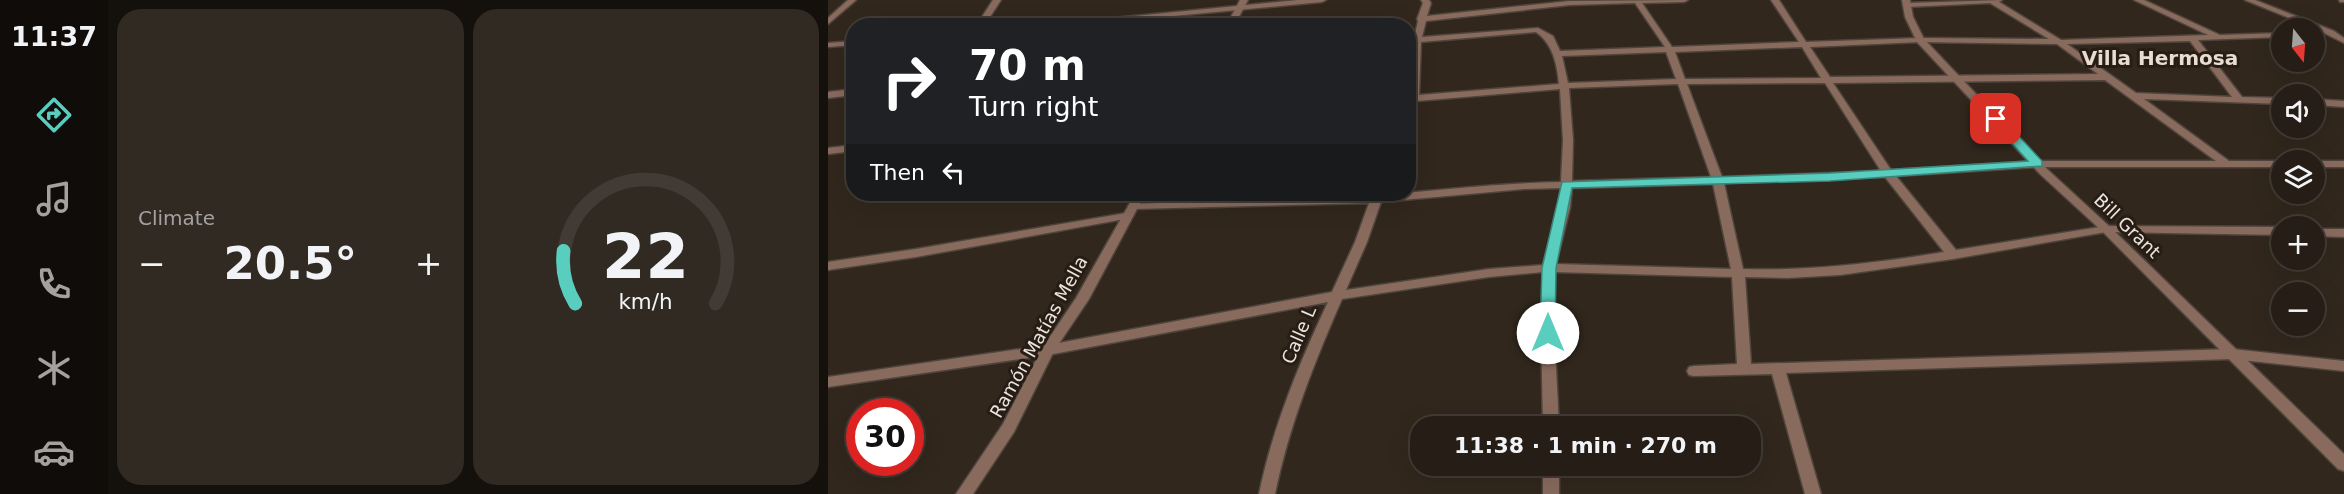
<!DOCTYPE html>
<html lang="en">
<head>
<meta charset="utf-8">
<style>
  :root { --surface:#251d16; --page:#312a23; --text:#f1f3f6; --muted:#a3a2a1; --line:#423b35; --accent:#59cebe }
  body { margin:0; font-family:"DejaVu Sans",sans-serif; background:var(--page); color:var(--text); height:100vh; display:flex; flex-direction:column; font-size:22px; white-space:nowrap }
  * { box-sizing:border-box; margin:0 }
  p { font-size:20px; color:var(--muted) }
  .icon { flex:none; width:33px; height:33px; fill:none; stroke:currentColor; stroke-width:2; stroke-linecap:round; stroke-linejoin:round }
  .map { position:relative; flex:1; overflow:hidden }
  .details { display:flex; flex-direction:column; gap:9px; padding:9px; background:#14100c; width:720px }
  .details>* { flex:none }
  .banner { position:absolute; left:18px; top:18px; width:570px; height:183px; border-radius:24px; box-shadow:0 6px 24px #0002,0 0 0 2px var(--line); background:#202124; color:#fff; overflow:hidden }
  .needle { width:39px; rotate:163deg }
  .fabs { position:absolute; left:1443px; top:18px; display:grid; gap:12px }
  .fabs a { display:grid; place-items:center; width:54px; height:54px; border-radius:50%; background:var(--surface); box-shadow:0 6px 24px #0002,0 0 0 2px var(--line); font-size:30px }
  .speed { position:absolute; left:18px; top:398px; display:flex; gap:12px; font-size:30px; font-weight:700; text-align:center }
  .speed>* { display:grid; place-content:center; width:78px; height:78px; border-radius:50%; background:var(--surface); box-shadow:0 6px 24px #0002,0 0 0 2px var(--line); line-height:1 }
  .speed .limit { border:9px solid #d22; background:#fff; color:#111 }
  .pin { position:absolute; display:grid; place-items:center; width:51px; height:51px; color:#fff; margin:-26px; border-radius:12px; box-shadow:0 3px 9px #0006 }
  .me { position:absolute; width:66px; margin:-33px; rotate:0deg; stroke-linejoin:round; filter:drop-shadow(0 0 4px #0008) }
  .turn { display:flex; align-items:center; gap:21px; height:126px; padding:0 24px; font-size:27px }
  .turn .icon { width:78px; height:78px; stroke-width:2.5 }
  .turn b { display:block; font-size:42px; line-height:51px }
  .then { display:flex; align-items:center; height:57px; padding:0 24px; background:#0003; gap:12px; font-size:22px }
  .big { font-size:45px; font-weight:600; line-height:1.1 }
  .details .card { flex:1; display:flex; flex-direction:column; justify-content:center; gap:9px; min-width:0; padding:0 21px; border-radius:24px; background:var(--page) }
  .details .dial { align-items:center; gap:0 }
  .dial svg { height:156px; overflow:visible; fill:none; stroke:var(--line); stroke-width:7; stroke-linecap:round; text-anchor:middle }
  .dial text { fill:var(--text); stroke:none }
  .heat { display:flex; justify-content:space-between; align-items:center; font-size:33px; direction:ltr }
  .details .tiles { flex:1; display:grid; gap:9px; grid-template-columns:repeat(2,1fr) }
  .trip { position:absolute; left:582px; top:416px; width:351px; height:60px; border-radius:24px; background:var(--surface); box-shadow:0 6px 24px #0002,0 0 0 2px var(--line); font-weight:600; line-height:60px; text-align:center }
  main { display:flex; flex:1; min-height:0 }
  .dock { display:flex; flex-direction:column; width:108px; justify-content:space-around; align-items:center; background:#0f0c09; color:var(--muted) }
  .dock .icon { width:42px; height:42px }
  .dock .current { color:var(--accent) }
  .dock b { font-size:27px; color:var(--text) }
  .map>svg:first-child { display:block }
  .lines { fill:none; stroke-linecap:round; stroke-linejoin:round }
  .minor-casing { stroke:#4f453c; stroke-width:3 }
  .tertiary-casing { stroke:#4f453c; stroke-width:3 }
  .minor { fill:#896b5e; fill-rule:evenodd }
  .tertiary { fill:#896b5e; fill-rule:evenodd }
  .route { fill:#59cebe; stroke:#3a867c; stroke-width:1.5 }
  .labels { text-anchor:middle; stroke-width:6; stroke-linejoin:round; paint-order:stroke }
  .street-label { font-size:18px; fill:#ebe4de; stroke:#271d14 }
  .far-district-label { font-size:20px; font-weight:bold; fill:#e9dcd0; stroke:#271d14 }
</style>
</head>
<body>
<main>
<nav class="dock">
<b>11:37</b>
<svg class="icon current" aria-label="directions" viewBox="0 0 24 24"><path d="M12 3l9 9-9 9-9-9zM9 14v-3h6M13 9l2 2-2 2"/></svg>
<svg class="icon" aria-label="music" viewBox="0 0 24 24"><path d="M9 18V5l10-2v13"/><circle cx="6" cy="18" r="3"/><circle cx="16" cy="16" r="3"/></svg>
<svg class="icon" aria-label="phone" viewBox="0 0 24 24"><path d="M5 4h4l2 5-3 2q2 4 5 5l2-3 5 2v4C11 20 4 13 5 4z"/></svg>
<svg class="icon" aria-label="climate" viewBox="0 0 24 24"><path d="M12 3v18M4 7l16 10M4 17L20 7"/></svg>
<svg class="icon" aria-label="car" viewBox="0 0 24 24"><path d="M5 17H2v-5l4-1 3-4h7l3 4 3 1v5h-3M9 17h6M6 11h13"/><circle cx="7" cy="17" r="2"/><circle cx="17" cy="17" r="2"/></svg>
</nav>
<section class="details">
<div class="tiles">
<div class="card"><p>Climate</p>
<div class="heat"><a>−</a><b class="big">20.5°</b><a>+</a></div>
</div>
<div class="card dial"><svg viewBox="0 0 100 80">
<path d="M14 69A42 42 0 1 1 86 69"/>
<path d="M14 69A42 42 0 0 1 8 42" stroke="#59cebe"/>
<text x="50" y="56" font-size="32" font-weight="700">22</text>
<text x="50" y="72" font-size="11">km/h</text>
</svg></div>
</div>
</section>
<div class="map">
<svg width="1516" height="494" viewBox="0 0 1516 494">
  <rect width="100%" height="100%" fill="#31271d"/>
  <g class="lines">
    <defs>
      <path id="minor" d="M20,0H28L0,24V18Z
        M165,0H173L156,26H148Z
        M470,0H498L494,2L239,26H204Z
        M593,0H601L603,3L599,16L742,1L860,0L856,2L814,3L844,47L971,42L943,0H951L978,42L1092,38L1221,39L1162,3L1079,7L1075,5L1079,3L1174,0L1171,2L1233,40L1380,35L1306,0H1316L1392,35L1454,33V37L1370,40L1414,97L1454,98V104L1316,99L1401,161H1454V167H1210L1068,176L1128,250L1278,226L1454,227V235L1278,232L1125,259L1012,275L959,278L917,277L923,364L1404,349L1516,361V371L1404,359L958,373L993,494H977L944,374L866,376L861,375L859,371L861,367L866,366L909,364L904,277L727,272L726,328L731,426H715L713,328L715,272L661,277L514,299C486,363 461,426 447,494H431C445,426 471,364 500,302L220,355L0,387V377L220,345L504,292L527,242L541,203L306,209L300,206L302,204L544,196L545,194H555V195C614,190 674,183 733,182L735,140L732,89L589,101L586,105H580L585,43H580V39L586,38L590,21L589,19L595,3ZM807,3L837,47L732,51L725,36L710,28L594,37L598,21L742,5ZM708,32C725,44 729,64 731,84L591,95L593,42ZM1362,41L1404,97L1308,93L1239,44ZM1092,42L1229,44L1270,74L1002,77L982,47ZM974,47L993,78L857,79L847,52ZM838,52L848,79L740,83L734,56ZM1277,80L1388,161H1210L1063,170L1005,83ZM997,83L1053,171L894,177L859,84ZM850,84L883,177L744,181L745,140L741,88ZM1057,177L1116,252C1049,263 983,271 915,269L896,183ZM885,184L903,269L728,264L742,208L744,188ZM733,188L730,208L715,265L661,269L518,290L539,242L553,202L696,189Z
        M1417,0H1427L1506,31L1516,38V43L1486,28Z
        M1511,0H1516V2H1512Z
        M26,41V45L0,47V43Z
        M26,89V95L0,98V92Z
        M1486,99L1516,101V107L1486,105Z
        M26,145V151L0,154V148Z
        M1486,161H1516V167H1486Z
        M298,213L302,214L304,216L302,218L88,257L0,270V262L88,249Z
        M1486,229H1516V237L1486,236Z
        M715,465H731V494H715Z"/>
      <path id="tertiary" d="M412,0H420L406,26H398Z
        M1074,0H1082L1085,17L1096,39L1220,170L1282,227L1516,454V471L1510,469L1274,231L1212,174L1089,42L1077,17Z
        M307,194H317L261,299L226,351L186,432L145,494H128L175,424L213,350L248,298Z"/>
    </defs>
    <use href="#minor" class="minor-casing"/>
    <use href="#tertiary" class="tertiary-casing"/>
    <use href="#minor" class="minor"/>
    <use href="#tertiary" class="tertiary"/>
  </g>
  <path class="route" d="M1168,115L1172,116L1214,161V166L1002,181L744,188L728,268L727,333L725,337H714L712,333L714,268L734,182L1002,173L1200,161L1164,121L1162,119Z"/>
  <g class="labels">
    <g class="street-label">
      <text transform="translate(1299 226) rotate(44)" y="6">Bill Grant</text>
      <text transform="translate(471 335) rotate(-67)" y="6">Calle L</text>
      <text transform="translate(211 337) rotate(-61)" y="6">Ramón Matías Mella</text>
    </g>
    <g class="far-district-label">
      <text x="1332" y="65">Villa Hermosa</text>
    </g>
  </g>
</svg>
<div class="fabs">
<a><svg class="needle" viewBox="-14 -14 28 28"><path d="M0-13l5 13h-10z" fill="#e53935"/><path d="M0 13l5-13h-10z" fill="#a3a2a1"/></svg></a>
<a><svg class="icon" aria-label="sound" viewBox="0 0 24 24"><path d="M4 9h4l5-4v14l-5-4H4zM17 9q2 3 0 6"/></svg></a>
<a><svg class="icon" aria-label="layers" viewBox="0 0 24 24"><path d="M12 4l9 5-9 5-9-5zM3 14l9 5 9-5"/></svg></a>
<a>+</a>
<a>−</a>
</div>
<div class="speed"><div class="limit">30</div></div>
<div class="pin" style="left:1168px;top:119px;background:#d93025"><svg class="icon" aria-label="arrive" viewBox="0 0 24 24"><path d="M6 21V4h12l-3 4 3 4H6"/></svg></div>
<svg class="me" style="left:720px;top:333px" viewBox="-20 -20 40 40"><circle r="19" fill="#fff"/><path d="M0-13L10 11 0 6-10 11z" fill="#59cebe"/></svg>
<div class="trip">11:38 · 1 min · 270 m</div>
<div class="banner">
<div class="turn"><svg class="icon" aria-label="right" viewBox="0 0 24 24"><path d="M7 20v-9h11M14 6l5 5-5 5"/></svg><div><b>70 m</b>Turn right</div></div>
<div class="then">Then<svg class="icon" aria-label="left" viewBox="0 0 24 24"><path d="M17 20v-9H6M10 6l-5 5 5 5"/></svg></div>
</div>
</div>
</main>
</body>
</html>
